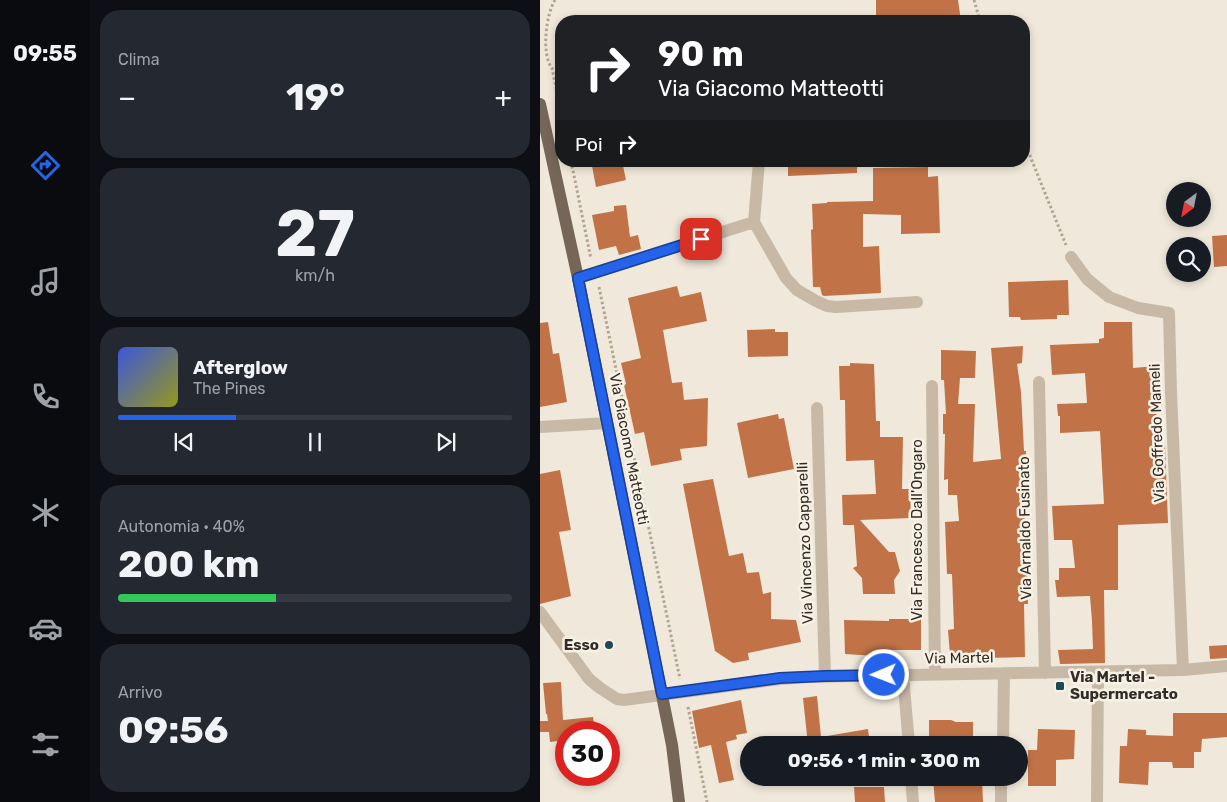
<!DOCTYPE html>
<html lang="it">
<head>
<meta charset="utf-8">
<style>
  :root { --surface:#171b24; --page:#242831; --text:#f1f3f6; --muted:#9ea1a6; --line:#363941; --accent:#2563eb }
  body { margin:0; font-family:Rubik,sans-serif; background:var(--page); color:var(--text); height:100vh; display:flex; flex-direction:column; font-size:19px; white-space:nowrap }
  * { box-sizing:border-box; margin:0 }
  p { font-size:16px; color:var(--muted) }
  .icon { flex:none; width:28px; height:28px; fill:none; stroke:currentColor; stroke-width:2; stroke-linecap:round; stroke-linejoin:round }
  .map { position:relative; flex:1; overflow:hidden }
  .drawer { display:flex; flex-direction:column; gap:10px; padding:10px; background:#0d0f14; width:450px }
  .drawer>* { flex:none }
  .guide { position:absolute; left:15px; top:15px; width:475px; height:152px; border-radius:20px; box-shadow:0 2px 8px #0003; background:#202124; color:#fff; overflow:hidden }
  .needle { width:32px; rotate:212deg }
  .fabs { position:absolute; left:626px; top:182px; display:grid; gap:10px }
  .fabs a { display:grid; place-items:center; width:45px; height:45px; border-radius:50%; background:var(--surface); box-shadow:0 2px 8px #0003; font-size:25px }
  .speed { position:absolute; left:15px; top:721px; display:flex; gap:10px; font-size:25px; font-weight:700; text-align:center }
  .speed>* { display:grid; place-content:center; width:65px; height:65px; border-radius:50%; background:var(--surface); box-shadow:0 2px 8px #0003; line-height:1 }
  .speed .limit { border:8px solid #d22; background:#fff; color:#111 }
  .pin { position:absolute; display:grid; place-items:center; width:42px; height:42px; color:#fff; margin:-21px; border-radius:10px; box-shadow:0 2px 8px #0006 }
  .me { position:absolute; width:55px; margin:-28px; rotate:269deg; stroke-linejoin:round; filter:drop-shadow(0 0 4px #0008) }
  .turn { display:flex; align-items:center; gap:18px; height:105px; padding:0 20px; font-size:22px }
  .turn .icon { width:65px; height:65px; stroke-width:2.5 }
  .turn b { display:block; font-size:35px; line-height:42px }
  .then { display:flex; align-items:center; height:48px; padding:0 20px; background:#0003; gap:10px; font-size:19px }
  .big { font-size:38px; font-weight:700; line-height:1.1 }
  .drawer .card { flex:1; display:flex; flex-direction:column; justify-content:center; gap:8px; min-width:0; padding:0 18px; border-radius:20px; background:var(--page) }
  .drawer .dial { align-items:center; gap:0 }
  .dial b { font-size:65px; line-height:1 }
  .song { display:flex; align-items:center; gap:15px }
  .cover { width:60px; height:60px; border-radius:8px; background:linear-gradient(135deg,hsl(230 70% 55%),hsl(60 70% 35%)) }
  .played { height:5px; border-radius:2px; background:linear-gradient(90deg,var(--accent) 30%,var(--line) 30%) }
  .keys { display:flex; justify-content:space-around; direction:ltr }
  .heat { display:flex; justify-content:space-between; align-items:center; font-size:28px; direction:ltr }
  .charge { height:8px; border-radius:4px; background:linear-gradient(90deg,#34c759 40%,var(--line) 0) }
  .trip { position:absolute; left:200px; top:736px; width:288px; height:50px; border-radius:25px; background:var(--surface); box-shadow:0 2px 8px #0003; font-weight:700; line-height:50px; text-align:center }
  main { display:flex; flex:1; min-height:0 }
  .dock { display:flex; flex-direction:column; width:90px; justify-content:space-around; align-items:center; background:#090b0e; color:var(--muted) }
  .dock .icon { width:35px; height:35px }
  .dock .current { color:var(--accent) }
  .dock b { font-size:22px; color:var(--text) }
  .map>svg:first-child { display:block }
  .building { fill:#c17347 }
  .lines { fill:none; stroke-linecap:round; stroke-linejoin:round }
  .path { stroke:#b3a491; stroke-width:3; stroke-dasharray:2.5 2.5; stroke-linecap:butt }
  .street { stroke:#c8b9a6; stroke-width:12 }
  .primary { stroke:#756658; stroke-width:12 }
  .route-casing { stroke:#184099; stroke-width:12 }
  .route { stroke:#2563eb; stroke-width:9 }
  .poi-dot { fill:#1e4a54; stroke:#f8f2e6; stroke-width:2 }
  .labels { text-anchor:middle; stroke-width:5; stroke-linejoin:round; paint-order:stroke }
  .street-label { font-size:15px; fill:#342d27; stroke:#f8f2e6 }
  .poi-label { font-size:15px; font-weight:bold; fill:#342d27; stroke:#f8f2e6; text-anchor:end }
</style>
</head>
<body>
<main>
<nav class="dock">
<b>09:55</b>
<svg class="icon current" aria-label="directions" viewBox="0 0 24 24"><path d="M12 3l9 9-9 9-9-9zM9 14v-3h6M13 9l2 2-2 2"/></svg>
<svg class="icon" aria-label="music" viewBox="0 0 24 24"><path d="M9 18V5l10-2v13"/><circle cx="6" cy="18" r="3"/><circle cx="16" cy="16" r="3"/></svg>
<svg class="icon" aria-label="phone" viewBox="0 0 24 24"><path d="M5 4h4l2 5-3 2q2 4 5 5l2-3 5 2v4C11 20 4 13 5 4z"/></svg>
<svg class="icon" aria-label="climate" viewBox="0 0 24 24"><path d="M12 3v18M4 7l16 10M4 17L20 7"/></svg>
<svg class="icon" aria-label="car" viewBox="0 0 24 24"><path d="M5 17H2v-5l4-1 3-4h7l3 4 3 1v5h-3M9 17h6M6 11h13"/><circle cx="7" cy="17" r="2"/><circle cx="17" cy="17" r="2"/></svg>
<svg class="icon" aria-label="filters" viewBox="0 0 24 24"><path d="M4 7h16M4 17h16"/><circle cx="9" cy="7" r="2"/><circle cx="15" cy="17" r="2"/></svg>
</nav>
<section class="drawer">
<div class="card"><p>Clima</p>
<div class="heat"><a>−</a><b class="big">19°</b><a>+</a></div>
</div>
<div class="card dial"><b>27</b><p>km/h</p></div>
<div class="card">
<div class="song"><i class="cover"></i><div><b>Afterglow</b><p>The Pines</p></div></div>
<div class="played"></div>
<div class="keys"><svg class="icon" aria-label="previous" viewBox="0 0 24 24"><path d="M18 5L8 12l10 7zM5 5v14"/></svg><svg class="icon" aria-label="pause" viewBox="0 0 24 24"><path d="M8 5v14M16 5v14"/></svg><svg class="icon" aria-label="next" viewBox="0 0 24 24"><path d="M6 5l10 7-10 7zM19 5v14"/></svg></div>
</div>
<div class="card"><p>Autonomia · 40%</p><b class="big">200 km</b><div class="charge"></div></div>
<div class="card"><p>Arrivo</p><b class="big">09:56</b></div>
</section>
<div class="map">
<svg width="687" height="802" viewBox="0 0 687 802">
  <rect width="100%" height="100%" fill="#f0e8da"/>
  <path class="building" d="M336,0H418L421,21H336Z
    M51,161H82L86,180L56,187Z
    M248,161H317V173L248,176Z
    M388,167V177L398,176L400,233L361,234V215L323,214V247L339,246L341,293L284,296L282,295L280,287H273L271,230L273,229L272,204L287,203V202L333,201V168Z
    M86,205L90,237L98,235L101,249L79,255L76,246L59,250L52,215L74,211V206Z
    M687,235V266L674,267L672,236Z
    M528,280L529,315H517V319L481,320L480,317H469L468,282Z
    M137,286L140,297L161,292L167,321L123,330L132,383L142,382L144,400L168,398L167,446L140,449L142,460L111,466L104,432L95,434L84,385L86,384L81,363L101,358L88,298Z
    M8,322L13,354L19,353L27,402L0,407V323Z
    M564,322H592L593,368L616,366L617,391H616L617,421L620,420L619,445H625L628,523L578,525V590H564L565,663L520,664L518,650L553,649L552,621L550,596L517,597L515,580H519V568H535L532,540H514L512,506L564,504L560,431L520,433V416H518L517,404L547,403L545,373L512,375L510,345L559,343V339L564,338Z
    M235,329V332H248V356L208,357L207,330Z
    M483,346L482,363L477,364L481,392L484,451H486V490L483,563H487L488,604H484L485,657L446,658V656L425,658V654L410,655L408,630L414,629L412,574H407L405,522L419,521L417,495H408V479L404,480L405,434H403V414H406L404,380H401V350L436,351L435,378H420L418,404H435L433,462L461,459L451,348Z
    M310,363L334,364L336,421H340V437H363L362,489H370L371,518L320,520L349,552H355L360,571L354,580L355,594H323L322,578L313,568L317,566L314,525H303L302,495L336,494L334,460L306,461L305,400H300L299,366H310Z
    M238,414L239,419L244,418L254,469L208,478L197,423Z
    M20,470L31,530L19,532L31,596L0,604V474Z
    M173,479L189,556L203,553L207,573L219,572L223,594L231,592V619L256,620L261,642L208,653L209,660L193,663L175,651L143,484Z
    M349,619H381V650H336V656L305,654L304,620L349,621Z
    M687,645V658L670,659L669,646Z
    M21,682L23,720L53,717L55,732H26V740L10,742L9,732H0V721H8L7,714H6L3,683Z
    M277,696L281,737L328,729L330,745H268L263,698Z
    M201,700L207,733L196,735L197,739L186,742L194,780L179,783L171,745L159,748L152,711Z
    M633,713H687V737L662,739L661,752H654V768H633L632,762H609L608,785L579,783L580,746H587L588,729L606,730V735L633,736Z
    M389,720H411L416,722H433V745H389Z
    M498,729L535,730L534,759L516,760V786H488V750H497Z
    M393,778H442L443,802H395Z
    M314,787H344L345,802H315Z"/>
  <g class="lines">
    <path class="path" d="M15,0C6,14 1,55 12,68L21,111
      M434,0L440,21
      M484,141L526,245
      M31,161L51,259
      M59,287L140,679
      M148,707L167,802"/>
    <path class="street" d="M214,222L219,161
      M531,257L547,279L569,297L598,308L629,313L631,392L643,670
      M38,278L214,222L246,278L257,290L276,301L287,306L296,307L377,302
      M499,382L505,673
      M392,386L395,674
      M277,408L285,676
      M0,427L67,423
      M0,612L49,679L60,688L77,699L84,700L240,679L268,677L643,670L687,666
      M363,675L369,745
      M463,745L464,673
      M371,778L373,802
      M461,778V802
      M557,802L558,672"/>
    <path class="primary" d="M0,104L38,278L132,745L139,802"/>
  </g>
  <g class="lines">
    <defs>
      <path id="route" d="M161,239L38,278L122,694L240,678L285,676L344,675"/>
    </defs>
    <use href="#route" class="route-casing"/>
    <use href="#route" class="route"/>
  </g>
  <g class="poi-dot">
    <circle cx="69" cy="645" r="5"/>
    <rect x="515" y="681" width="10" height="10" rx="2.5"/>
  </g>
  <g class="labels">
    <g class="street-label">
      <text transform="translate(617 433) rotate(-92)" y="5">Via Goffredo Mameli</text>
      <text transform="translate(89 449) rotate(79)" y="5">Via Giacomo Matteotti</text>
      <text transform="translate(485 528) rotate(-91)" y="5">Via Arnaldo Fusinato</text>
      <text transform="translate(377 530) rotate(-90)" y="5">Via Francesco Dall'Ongaro</text>
      <text transform="translate(265 543) rotate(-92)" y="5">Via Vincenzo Capparelli</text>
      <text transform="translate(419 658) rotate(-1)" y="5">Via Martel</text>
    </g>
    <g class="poi-label">
      <text x="59" y="650">Esso</text>
      <text x="530" y="682" text-anchor="start">Via Martel -<tspan x="530" dy="17">Supermercato</tspan></text>
    </g>
  </g>
</svg>
<div class="fabs">
<a><svg class="needle" viewBox="-14 -14 28 28"><path d="M0-13l5 13h-10z" fill="#e53935"/><path d="M0 13l5-13h-10z" fill="#9ea1a6"/></svg></a>
<a><svg class="icon" aria-label="search" viewBox="0 0 24 24"><circle cx="10" cy="10" r="6"/><path d="M15 15l6 6"/></svg></a>
</div>
<div class="speed"><div class="limit">30</div></div>
<div class="pin" style="left:161px;top:239px;background:#d93025"><svg class="icon" aria-label="arrive" viewBox="0 0 24 24"><path d="M6 21V4h12l-3 4 3 4H6"/></svg></div>
<svg class="me" style="left:344px;top:675px" viewBox="-20 -20 40 40"><circle r="17" fill="#2563eb" stroke="#fff" stroke-width="3"/><path d="M0-11L8 9 0 5-8 9z" fill="#fff"/></svg>
<div class="trip">09:56 · 1 min · 300 m</div>
<div class="guide">
<div class="turn"><svg class="icon" aria-label="right" viewBox="0 0 24 24"><path d="M7 20v-9h11M14 6l5 5-5 5"/></svg><div><b>90 m</b>Via Giacomo Matteotti</div></div>
<div class="then">Poi<svg class="icon" aria-label="right" viewBox="0 0 24 24"><path d="M7 20v-9h11M14 6l5 5-5 5"/></svg></div>
</div>
</div>
</main>
</body>
</html>
